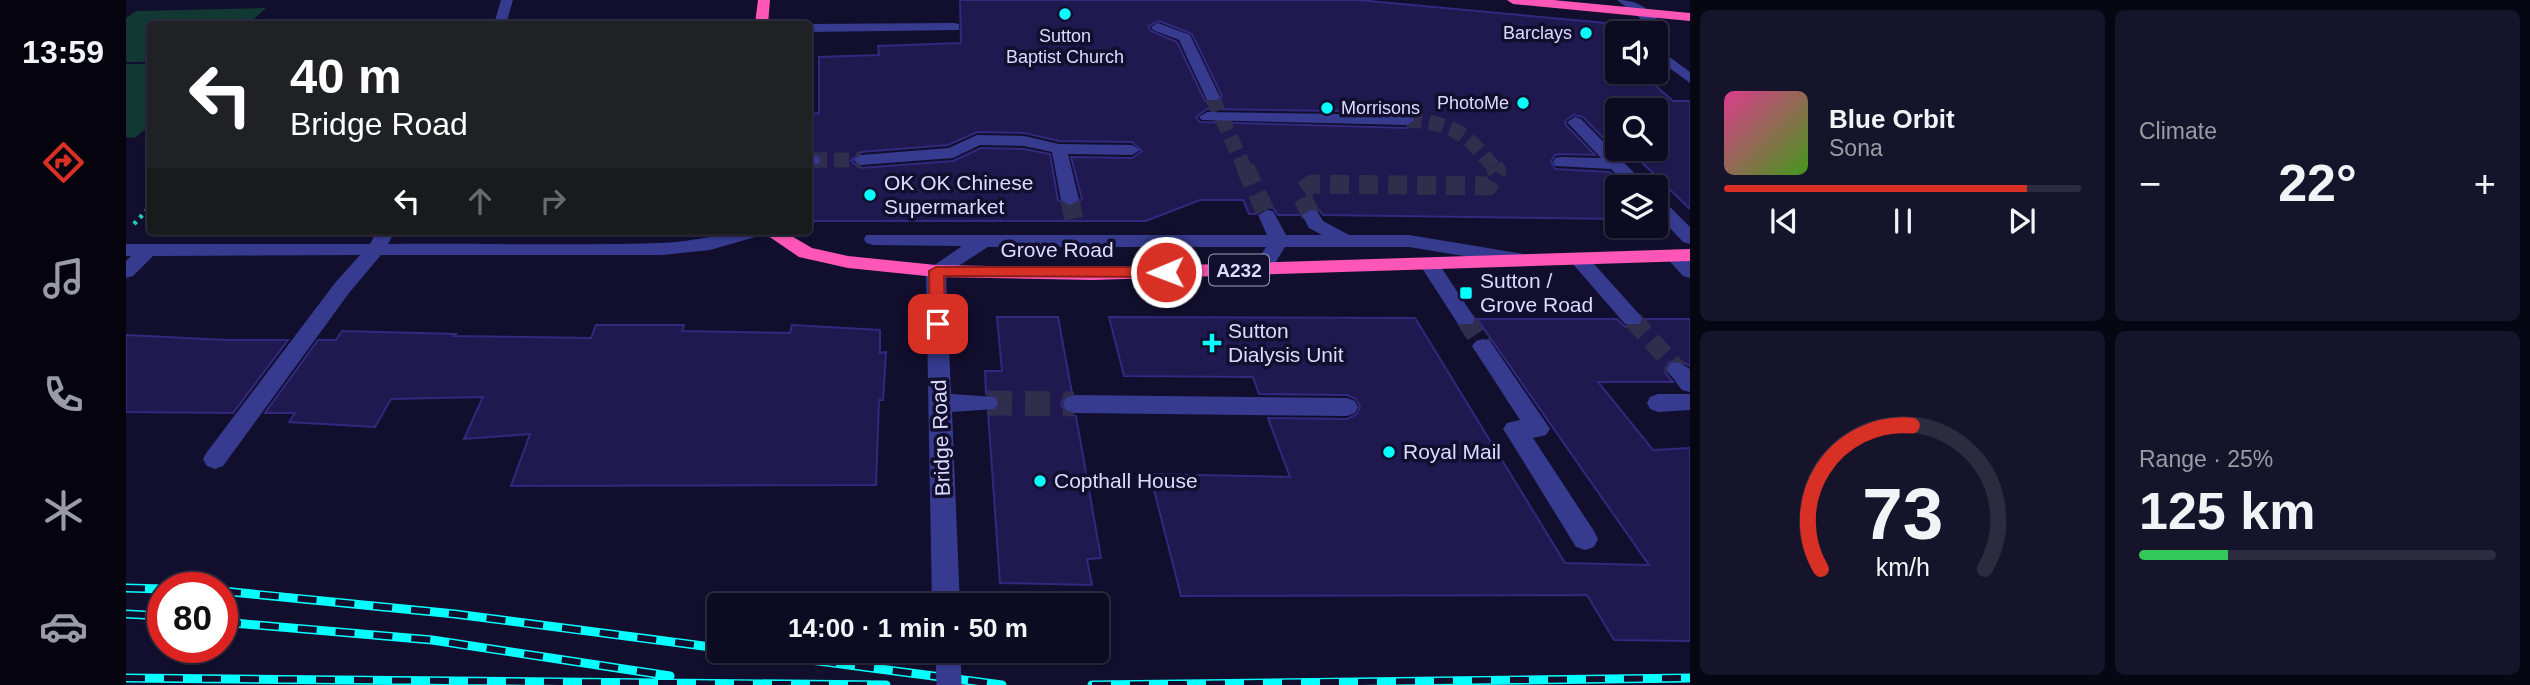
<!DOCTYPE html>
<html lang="en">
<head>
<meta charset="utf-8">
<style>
  :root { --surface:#0d0b22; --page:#16142a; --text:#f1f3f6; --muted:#9a9ba5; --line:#2d2b40; --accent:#d93025 }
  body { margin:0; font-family:Arial,sans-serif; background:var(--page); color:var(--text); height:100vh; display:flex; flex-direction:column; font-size:26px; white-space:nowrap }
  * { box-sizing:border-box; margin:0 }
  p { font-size:23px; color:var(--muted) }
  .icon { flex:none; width:38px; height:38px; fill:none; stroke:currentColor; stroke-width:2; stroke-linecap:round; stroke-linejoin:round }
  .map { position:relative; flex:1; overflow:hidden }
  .details { display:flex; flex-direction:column; gap:10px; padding:10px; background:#070613; width:840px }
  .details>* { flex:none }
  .hud { position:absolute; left:21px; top:21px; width:665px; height:214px; border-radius:7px; box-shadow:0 2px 5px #0004,0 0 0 2px var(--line); background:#202124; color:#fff; overflow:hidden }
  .controls { position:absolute; left:1479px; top:21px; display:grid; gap:14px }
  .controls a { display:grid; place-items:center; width:63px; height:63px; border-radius:7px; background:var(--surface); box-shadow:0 2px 5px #0004,0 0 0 2px var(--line); font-size:35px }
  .speed { position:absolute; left:21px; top:572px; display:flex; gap:14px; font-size:35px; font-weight:700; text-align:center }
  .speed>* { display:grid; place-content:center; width:91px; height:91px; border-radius:50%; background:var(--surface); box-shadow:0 2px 5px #0004,0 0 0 2px var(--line); line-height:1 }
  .speed .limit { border:10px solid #d22; background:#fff; color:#111 }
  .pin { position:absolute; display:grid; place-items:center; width:60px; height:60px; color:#fff; margin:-30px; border-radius:14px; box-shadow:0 4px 10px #0006 }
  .me { position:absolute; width:77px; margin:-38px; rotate:269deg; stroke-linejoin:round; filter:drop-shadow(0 0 5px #0008) }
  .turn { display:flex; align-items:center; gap:24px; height:147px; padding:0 28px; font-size:32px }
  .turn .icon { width:91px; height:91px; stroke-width:2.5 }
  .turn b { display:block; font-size:49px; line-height:60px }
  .lanes { display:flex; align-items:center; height:66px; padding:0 28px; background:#0003; justify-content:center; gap:35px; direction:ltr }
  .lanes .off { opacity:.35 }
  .big { font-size:52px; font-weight:600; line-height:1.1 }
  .details .tile { flex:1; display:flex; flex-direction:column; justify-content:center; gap:10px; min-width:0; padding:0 24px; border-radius:10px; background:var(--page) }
  .details .dial { align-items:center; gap:0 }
  .dial svg { height:182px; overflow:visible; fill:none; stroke:var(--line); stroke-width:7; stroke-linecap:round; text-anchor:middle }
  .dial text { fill:var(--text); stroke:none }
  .song { display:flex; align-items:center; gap:21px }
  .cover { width:84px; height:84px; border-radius:10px; background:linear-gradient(135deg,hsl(330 70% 55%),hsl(100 70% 35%)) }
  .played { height:7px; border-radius:4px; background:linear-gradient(90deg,var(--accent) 85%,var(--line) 85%) }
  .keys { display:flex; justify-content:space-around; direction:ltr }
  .heat { display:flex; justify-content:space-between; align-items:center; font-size:38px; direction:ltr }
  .charge { height:10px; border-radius:5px; background:linear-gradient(90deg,#34c759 25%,var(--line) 0) }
  .details .tiles { flex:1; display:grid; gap:10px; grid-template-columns:repeat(2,1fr) }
  .trip { position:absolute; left:581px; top:593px; width:402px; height:70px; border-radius:7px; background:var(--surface); box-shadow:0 2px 5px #0004,0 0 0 2px var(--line); font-weight:600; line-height:70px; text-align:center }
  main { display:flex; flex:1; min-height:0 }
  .tab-bar { display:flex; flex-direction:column; width:126px; justify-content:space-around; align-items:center; background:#05040e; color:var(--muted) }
  .tab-bar .icon { width:49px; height:49px }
  .tab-bar .active { color:var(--accent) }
  .tab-bar b { font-size:32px; color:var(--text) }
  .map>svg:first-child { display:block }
  .green { fill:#113833 }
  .building { fill:#1f1950; stroke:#32297e; stroke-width:2; fill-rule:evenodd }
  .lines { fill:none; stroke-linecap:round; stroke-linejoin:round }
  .minor-tunnel-far2 { stroke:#2f2e4c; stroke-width:15; stroke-dasharray:15 7; stroke-linecap:butt }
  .minor-tunnel-far1 { stroke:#2f2e4c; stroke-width:19; stroke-dasharray:19 10; stroke-linecap:butt }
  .minor-tunnel { stroke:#2f2e4c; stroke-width:25; stroke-dasharray:25 13; stroke-linecap:butt }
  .path { stroke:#25c9af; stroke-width:4.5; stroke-dasharray:3.5 5; stroke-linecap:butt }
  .minor { fill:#363b90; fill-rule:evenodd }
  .highway { fill:#ff56b7; fill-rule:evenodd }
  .rail-casing { stroke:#07feff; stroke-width:9 }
  .rail { stroke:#110f2d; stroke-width:6; stroke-dasharray:19; stroke-linecap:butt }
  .minor-bridge { stroke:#363b90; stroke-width:25 }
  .route { fill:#d93025; stroke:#8d1f18; stroke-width:2 }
  .poi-dot { fill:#07feff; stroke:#110f2d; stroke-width:2.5 }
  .labels { text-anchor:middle; stroke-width:7; stroke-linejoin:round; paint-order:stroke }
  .far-poi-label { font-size:18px; fill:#dbdbff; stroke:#110f2d; text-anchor:end }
  .shield { fill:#110f2d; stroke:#9e9ec0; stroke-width:2 }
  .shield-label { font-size:19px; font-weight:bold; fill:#dbdbff }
  .poi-label { font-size:21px; fill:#dbdbff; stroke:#110f2d; text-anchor:start }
  .street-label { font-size:21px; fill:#dbdbff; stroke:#110f2d }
</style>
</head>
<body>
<main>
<nav class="tab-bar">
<b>13:59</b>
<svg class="icon active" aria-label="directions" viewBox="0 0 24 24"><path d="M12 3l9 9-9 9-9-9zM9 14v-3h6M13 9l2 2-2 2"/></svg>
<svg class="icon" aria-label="music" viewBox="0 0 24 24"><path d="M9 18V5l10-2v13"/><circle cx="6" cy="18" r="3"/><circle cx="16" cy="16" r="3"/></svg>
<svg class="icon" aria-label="phone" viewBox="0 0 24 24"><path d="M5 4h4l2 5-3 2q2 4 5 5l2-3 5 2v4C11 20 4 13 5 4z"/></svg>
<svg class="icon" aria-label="climate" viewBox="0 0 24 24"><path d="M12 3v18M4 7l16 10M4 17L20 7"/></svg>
<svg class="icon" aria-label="car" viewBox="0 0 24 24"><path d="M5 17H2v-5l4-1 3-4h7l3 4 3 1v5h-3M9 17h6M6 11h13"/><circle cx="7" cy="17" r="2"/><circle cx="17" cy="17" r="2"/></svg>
</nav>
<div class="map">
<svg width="1564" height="685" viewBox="0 0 1564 685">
  <rect width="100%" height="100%" fill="#110f2d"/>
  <path class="green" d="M140,8L122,24H24V62H0V18L10,11Z
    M0,64H24V125L9,138L0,137Z"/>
  <path class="building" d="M834,0H1232L1491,24V72H1514L1547,101H1564V209L1502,149H1530V110H1491V152L1457,117L1448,115L1440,120L1439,124L1469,155L1435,154L1429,155L1425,161L1429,169L1484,172L1491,178V219L1197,215L1193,210L1185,207L1174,215H1152L1147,208L1141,207L1130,214H1123L1117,200H1074L1020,221H683L686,167H692L696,161L694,155L685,153L684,114L693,113V57L753,55L752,46L835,43ZM1033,21L1066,34L1096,96L1093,102L1079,101L1051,42L1025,31L1022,26ZM1081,109L1281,112L1291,121L1281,128L1074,122L1070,117ZM851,132L898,133L933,141L1006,142L1016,151L1006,158L945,157L956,199L945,207L932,200L924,154L898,149L855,148L827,161L735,168L725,161L735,152L822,145Z
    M871,317H932L946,393L938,397L935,405L939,412L950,416L975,558L961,559L966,585L874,583L862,412L871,410L874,402L869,394H860L859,371H876Z
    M983,317L1289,318L1439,563L1523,565L1351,319H1491L1499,327H1513L1518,319H1564V366L1551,359L1542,363L1539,372L1547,382H1472L1527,450L1564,448V641L1488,640L1461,595L1055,596L1024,474L1164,477L1142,418L1221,419L1231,414L1234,406L1230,399L1221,395L1133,394L1127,377L998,376Z
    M470,325H558L556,331L664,333L666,325L754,330V353L760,352L757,400H753L750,485L385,486L404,434L338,439L357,397L265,399L249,427L163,422L169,413H139L192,340H210L216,331L330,334L328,336L465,338Z
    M0,335L100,340H162L107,413L0,412Z"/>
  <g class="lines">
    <path class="minor-tunnel-far2" d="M1086,97L1119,169
      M1281,120C1328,123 1340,133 1369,169
      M686,160H735"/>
    <path class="minor-tunnel-far1" d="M1119,167L1141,215
      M944,200L948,221
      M1185,215L1174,192L1186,184L1362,186L1371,171L1368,167
      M1339,319L1357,346
      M1506,319L1552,370"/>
    <path class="minor-tunnel" d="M861,403L948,404"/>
    <path class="path" d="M8,224L24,207"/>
    <path class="minor" d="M375,0H387L380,24H368Z
      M1491,0C1510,0 1520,6 1533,21L1529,33H1515L1519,22Z
      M828,23L833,24V30L682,32V24H680Z
      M1032,23L1064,35L1094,97L1091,100H1081L1053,40L1027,30L1025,27Z
      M1530,47L1564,72V83L1530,58Z
      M1081,112L1281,115L1289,120L1281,125L1076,120L1073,117Z
      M1449,117L1455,119L1522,187H1504L1485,169L1429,166L1427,162L1429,158L1435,157L1475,158L1441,122Z
      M851,135L898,136L933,144L1006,145L1014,150L1006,155L942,154L953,200L944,205L935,200L926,152L898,146L854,145L827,158L735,165L727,160L735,155L823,148Z
      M682,155L692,156L694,160L692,164L682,165Z
      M1530,198L1536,199L1564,227V244L1557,242L1530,213Z
      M1141,210L1147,211L1160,235H1196L1183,228L1176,215L1185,210L1191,211L1197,221L1223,235H1283L1398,254L1405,256L1407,260L1405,264L1398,266L1283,247H1159L1143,273H1129L1126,269L1140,247H862L820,274L825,394L869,397L872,403L869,409L826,412L834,606H806L800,271L836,246L747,245L740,243L738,239L740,235H1141L1132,215Z
      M251,231H269L262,244C353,243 444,246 534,243C570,242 603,231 639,231L636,235L584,250L536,255H255L223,293L97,466L89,469L81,466L77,459L81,452L209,283L234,255L27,256L7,276L0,278V261L5,256H0V244H244Z
      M1548,250L1555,252L1564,261V278L1557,276L1539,256Z
      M1453,253L1460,255L1513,314L1516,319L1513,324H1499L1446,263L1444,259L1446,255Z
      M1304,259L1311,261L1346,314L1349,319L1346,324H1332L1294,265L1297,261Z
      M1357,339L1364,341L1420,423L1424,429L1420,435L1407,438L1468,531L1472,539L1468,547L1459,550L1450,547L1381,435L1377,429L1381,423L1394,420L1346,346L1350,341Z
      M1552,362L1564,369V392L1556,390L1541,370L1544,364Z
      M1532,394H1564V410L1532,412L1524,409L1521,403L1524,397Z
      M948,395L1221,398L1229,401L1232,407L1229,413L1221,416L948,413L940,410L937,404L940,398Z"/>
    <path class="highway" d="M632,0H644L642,24H629Z
      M1381,0H1427L1564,13V21L1387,4Z
      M635,231H657L686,248L722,256L810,265L967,268L1564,249V261L967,280L810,277L722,268L673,257Z"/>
    <defs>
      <path id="rail" d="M0,588L37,589
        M96,591L329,614L593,648
        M0,614L37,616
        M96,622L306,640L544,676
        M616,651L876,685
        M0,678L760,685
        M966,685L1564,678"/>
    </defs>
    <use href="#rail" class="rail-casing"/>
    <use href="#rail" class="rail"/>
    <path class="minor-bridge" d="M822,651L823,685"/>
  </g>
  <path class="route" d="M810,267H1040L1047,272L1040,277L818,276L819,324L812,329L804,324L803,271Z"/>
  <g class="poi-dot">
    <circle cx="939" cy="14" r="7"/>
    <circle cx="1460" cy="33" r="7"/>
    <circle cx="1397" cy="103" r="7"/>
    <circle cx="1201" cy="108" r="7"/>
    <circle cx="744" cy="195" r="7"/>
    <rect x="1333" y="286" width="14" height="14" rx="3.5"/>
    <path d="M1082.5 332.5h7v7h7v7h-7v7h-7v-7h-7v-7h7z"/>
    <circle cx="1263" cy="452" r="7"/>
    <circle cx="914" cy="481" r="7"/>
  </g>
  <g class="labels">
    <g class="far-poi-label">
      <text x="1446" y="39">Barclays</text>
      <text x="939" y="42" text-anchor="middle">Sutton<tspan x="939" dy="21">Baptist Church</tspan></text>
      <text x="1383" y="109">PhotoMe</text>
      <text x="1215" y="114" text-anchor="start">Morrisons</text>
    </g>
    <rect class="shield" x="1083" y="254.5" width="60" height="31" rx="5"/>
    <g class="shield-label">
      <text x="1113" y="277">A232</text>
    </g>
    <g class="poi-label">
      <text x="758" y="190">OK OK Chinese<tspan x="758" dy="24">Supermarket</tspan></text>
      <text x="1354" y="288">Sutton /<tspan x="1354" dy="24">Grove Road</tspan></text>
      <text x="1102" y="338">Sutton<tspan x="1102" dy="24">Dialysis Unit</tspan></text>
      <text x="1277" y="459">Royal Mail</text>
      <text x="928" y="488">Copthall House</text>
    </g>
    <g class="street-label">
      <text x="931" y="257">Grove Road</text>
      <text transform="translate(815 438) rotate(-92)" y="7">Bridge Road</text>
    </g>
  </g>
</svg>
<div class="controls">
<a><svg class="icon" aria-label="sound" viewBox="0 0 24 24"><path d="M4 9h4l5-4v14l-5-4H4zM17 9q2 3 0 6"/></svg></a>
<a><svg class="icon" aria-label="search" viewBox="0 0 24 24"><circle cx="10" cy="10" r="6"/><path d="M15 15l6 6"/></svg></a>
<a><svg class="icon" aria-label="layers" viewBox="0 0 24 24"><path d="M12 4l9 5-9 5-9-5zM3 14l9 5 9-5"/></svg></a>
</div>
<div class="speed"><div class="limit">80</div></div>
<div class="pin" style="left:812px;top:324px;background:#d93025"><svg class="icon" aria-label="arrive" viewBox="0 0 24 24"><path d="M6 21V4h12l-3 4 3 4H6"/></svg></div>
<svg class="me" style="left:1040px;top:272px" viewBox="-20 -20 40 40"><circle r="17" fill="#d93025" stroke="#fff" stroke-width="3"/><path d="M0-11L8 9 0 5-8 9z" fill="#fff"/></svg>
<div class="trip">14:00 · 1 min · 50 m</div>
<div class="hud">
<div class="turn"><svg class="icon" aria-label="left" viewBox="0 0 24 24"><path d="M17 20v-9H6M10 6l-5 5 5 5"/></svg><div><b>40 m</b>Bridge Road</div></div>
<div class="lanes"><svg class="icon" aria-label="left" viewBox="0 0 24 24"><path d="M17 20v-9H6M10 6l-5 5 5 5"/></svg><svg class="icon off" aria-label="ahead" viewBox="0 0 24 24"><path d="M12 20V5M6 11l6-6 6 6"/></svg><svg class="icon off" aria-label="right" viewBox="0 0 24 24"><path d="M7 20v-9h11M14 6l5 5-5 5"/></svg></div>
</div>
</div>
<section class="details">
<div class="tiles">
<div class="tile">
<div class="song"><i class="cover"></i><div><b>Blue Orbit</b><p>Sona</p></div></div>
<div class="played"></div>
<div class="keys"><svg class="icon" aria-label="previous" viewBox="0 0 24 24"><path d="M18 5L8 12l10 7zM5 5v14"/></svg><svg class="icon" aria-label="pause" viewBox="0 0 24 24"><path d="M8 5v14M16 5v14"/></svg><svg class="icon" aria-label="next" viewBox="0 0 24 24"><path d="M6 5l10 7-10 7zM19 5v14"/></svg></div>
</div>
<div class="tile"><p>Climate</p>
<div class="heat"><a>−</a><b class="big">22°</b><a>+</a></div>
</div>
<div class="tile dial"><svg viewBox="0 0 100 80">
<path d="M14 69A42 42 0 1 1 86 69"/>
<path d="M14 69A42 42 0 0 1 54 6" stroke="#d93025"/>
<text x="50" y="56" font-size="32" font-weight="700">73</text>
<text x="50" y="72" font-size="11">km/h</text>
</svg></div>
<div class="tile"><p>Range · 25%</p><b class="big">125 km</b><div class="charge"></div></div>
</div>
</section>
</main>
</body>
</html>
